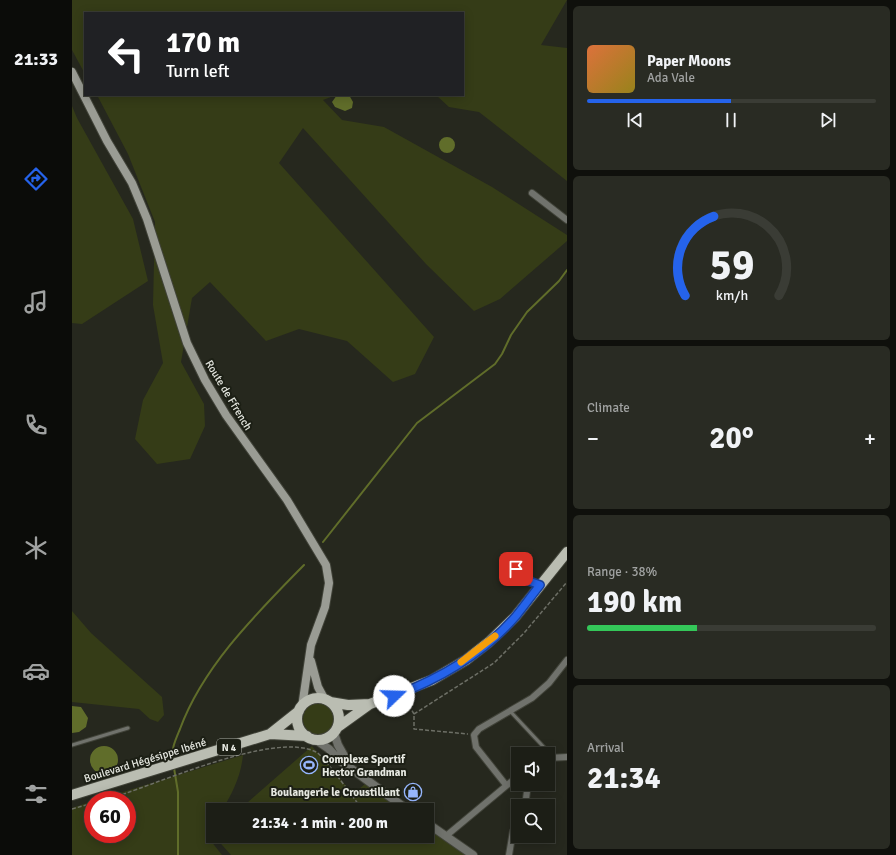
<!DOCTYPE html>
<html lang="en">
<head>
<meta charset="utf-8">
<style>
  :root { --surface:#1c1e16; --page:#292b23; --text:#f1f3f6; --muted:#a0a2a1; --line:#3a3c35; --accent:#2563eb }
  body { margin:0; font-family:Signika,sans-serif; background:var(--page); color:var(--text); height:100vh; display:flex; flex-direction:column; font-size:15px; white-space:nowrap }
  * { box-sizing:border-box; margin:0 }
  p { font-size:13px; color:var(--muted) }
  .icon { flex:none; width:22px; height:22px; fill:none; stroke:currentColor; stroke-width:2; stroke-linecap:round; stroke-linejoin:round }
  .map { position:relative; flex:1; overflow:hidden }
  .side { display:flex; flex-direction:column; gap:6px; padding:6px; background:#0f100c; width:329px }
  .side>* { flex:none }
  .banner { position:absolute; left:12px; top:12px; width:380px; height:84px; border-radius:0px; box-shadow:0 2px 10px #0003,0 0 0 1px var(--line); background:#202124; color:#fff; overflow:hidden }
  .controls { position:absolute; left:439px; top:747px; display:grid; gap:8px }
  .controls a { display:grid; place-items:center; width:44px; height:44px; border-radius:0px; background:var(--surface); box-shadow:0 2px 10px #0003,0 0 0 1px var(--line); font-size:20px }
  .speed { position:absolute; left:12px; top:791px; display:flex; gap:8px; font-size:20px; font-weight:700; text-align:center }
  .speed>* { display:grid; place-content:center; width:52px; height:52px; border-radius:50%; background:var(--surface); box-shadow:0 2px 10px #0003,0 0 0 1px var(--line); line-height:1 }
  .speed .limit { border:6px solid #d22; background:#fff; color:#111 }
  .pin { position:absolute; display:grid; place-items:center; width:34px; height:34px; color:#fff; margin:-17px; border-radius:8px; box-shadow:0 2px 6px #0006 }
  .me { position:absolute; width:44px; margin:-22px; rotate:69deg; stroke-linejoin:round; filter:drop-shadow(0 0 3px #0008) }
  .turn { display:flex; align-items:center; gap:14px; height:84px; padding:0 16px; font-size:18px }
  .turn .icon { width:52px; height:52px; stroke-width:2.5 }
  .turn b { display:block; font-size:28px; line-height:34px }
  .big { font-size:30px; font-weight:800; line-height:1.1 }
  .side .tile { flex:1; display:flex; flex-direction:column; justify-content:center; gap:6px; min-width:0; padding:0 14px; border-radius:6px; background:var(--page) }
  .side .dial { align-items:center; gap:0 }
  .dial svg { height:104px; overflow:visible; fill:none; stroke:var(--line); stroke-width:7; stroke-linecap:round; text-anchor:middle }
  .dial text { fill:var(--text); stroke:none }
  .song { display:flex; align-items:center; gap:12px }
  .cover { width:48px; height:48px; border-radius:6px; background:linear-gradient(135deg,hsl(20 70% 55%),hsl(50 70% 35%)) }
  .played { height:4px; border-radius:2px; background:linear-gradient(90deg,var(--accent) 50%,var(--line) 50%) }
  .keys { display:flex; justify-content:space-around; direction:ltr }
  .heat { display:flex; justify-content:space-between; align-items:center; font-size:22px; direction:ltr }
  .charge { height:6px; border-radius:3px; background:linear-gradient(90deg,#34c759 38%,var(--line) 0) }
  .trip { position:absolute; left:134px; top:803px; width:228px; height:40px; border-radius:0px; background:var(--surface); box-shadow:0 2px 10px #0003,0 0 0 1px var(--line); font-weight:800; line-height:40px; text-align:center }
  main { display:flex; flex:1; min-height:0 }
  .tab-bar { display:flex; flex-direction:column; width:72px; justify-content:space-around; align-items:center; background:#0b0c09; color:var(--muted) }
  .tab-bar .icon { width:28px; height:28px }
  .tab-bar .current { color:var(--accent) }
  .tab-bar b { font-size:18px; color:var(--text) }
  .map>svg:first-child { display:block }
  .green { fill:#353c17 }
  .water { fill:#606d2a }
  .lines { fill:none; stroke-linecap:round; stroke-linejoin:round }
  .stream { stroke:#606d2a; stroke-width:2 }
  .service-casing { stroke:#414339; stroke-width:5 }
  .minor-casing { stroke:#414339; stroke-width:8 }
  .tertiary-casing { stroke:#414339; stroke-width:10 }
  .secondary-casing { stroke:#414339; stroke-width:10 }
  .primary-casing { stroke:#414339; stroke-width:12 }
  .path { stroke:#6d6f66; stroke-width:1.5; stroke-dasharray:4 2; stroke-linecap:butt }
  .service { stroke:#70726c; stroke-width:3 }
  .minor { stroke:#70726c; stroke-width:6 }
  .tertiary { stroke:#70726c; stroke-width:8 }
  .secondary { stroke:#9a9c94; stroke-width:8 }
  .primary { stroke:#babdb2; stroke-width:10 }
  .route-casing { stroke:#184099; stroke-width:10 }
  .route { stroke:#2563eb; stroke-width:7 }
  .slow { stroke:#f59e0b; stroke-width:7 }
  .labels { text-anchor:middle; stroke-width:4; stroke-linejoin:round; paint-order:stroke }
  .shield { fill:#1c1f15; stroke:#a9aca4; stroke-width:1 }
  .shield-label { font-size:10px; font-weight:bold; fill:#e6e8e1 }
  .street-label { font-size:11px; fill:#e6e8e1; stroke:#1c1f15 }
  .poi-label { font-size:11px; font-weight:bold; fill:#e6e8e1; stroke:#1c1f15; text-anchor:start }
</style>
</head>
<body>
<main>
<nav class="tab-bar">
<b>21:33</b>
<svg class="icon current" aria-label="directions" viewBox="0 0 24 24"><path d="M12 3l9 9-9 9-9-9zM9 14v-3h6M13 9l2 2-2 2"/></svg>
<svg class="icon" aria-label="music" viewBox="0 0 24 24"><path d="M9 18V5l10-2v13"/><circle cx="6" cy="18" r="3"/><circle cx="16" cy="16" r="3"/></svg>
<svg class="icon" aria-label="phone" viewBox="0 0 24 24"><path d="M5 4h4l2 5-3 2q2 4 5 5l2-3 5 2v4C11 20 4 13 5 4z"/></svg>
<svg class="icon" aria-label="climate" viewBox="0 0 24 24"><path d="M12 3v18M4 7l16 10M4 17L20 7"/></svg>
<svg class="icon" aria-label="car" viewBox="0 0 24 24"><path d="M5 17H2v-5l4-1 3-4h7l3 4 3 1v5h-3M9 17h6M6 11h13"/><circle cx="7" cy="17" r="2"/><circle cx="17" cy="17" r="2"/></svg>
<svg class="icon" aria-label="filters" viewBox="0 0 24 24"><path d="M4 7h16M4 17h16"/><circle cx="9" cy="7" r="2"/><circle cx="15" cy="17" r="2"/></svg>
</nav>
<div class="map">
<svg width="495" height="855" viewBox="0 0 495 855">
  <rect width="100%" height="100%" fill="#26281e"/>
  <path class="green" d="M0,0H495L469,45L495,48V181L407,112L377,107L364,95H391V13H13V74L0,50Z
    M25,95H264L251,100L270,120L312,127L420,187L495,235V241L428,299L402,311L354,264L231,128L207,163L362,337L343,374L321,382L275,341L227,329L194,341L138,282L120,298L109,362L132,404L133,426L118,459L85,464L63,439L71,400L91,363L81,305L83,222L56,154Z
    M0,106L5,118L61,219L76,281L10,324L0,323Z
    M0,611L19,633L90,697L92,715L86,722L78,719L67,709L0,702Z
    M231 719a16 16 0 1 1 32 0a16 16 0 1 1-32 0Z
    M240,746L281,794L293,784L331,810H167Z
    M171,755C169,775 161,793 150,810H141V826L135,836L150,855H0V808L21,801V834H55V800H25Z
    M355,826L397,855H159L142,836H355Z"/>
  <path class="water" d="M265,95H277L281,102L280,108L273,111L263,107L260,102Z
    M367 145a8 8 0 1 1 16 0a8 8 0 1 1-16 0Z
    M0,706L9,707L16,718L14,727L7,732L0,733Z
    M18 760a14 14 0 1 1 28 0a14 14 0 1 1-28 0Z"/>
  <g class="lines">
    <path class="stream" d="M251,542L345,423L423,364L430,354L439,335L455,312L487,281L495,270
      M101,761C99,749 103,741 108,729C131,666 185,613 232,565
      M102,768L106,792V855"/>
    <defs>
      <path id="service" d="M444,569L454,580L466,584
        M438,711L481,757
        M0,745L56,728"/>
      <path id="minor" d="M460,193L495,220
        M476,758L495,757
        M434,785L404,747L402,735L407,729L460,698L477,683L495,660
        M453,806L456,784
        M374,836L446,776
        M437,855L441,831L446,825"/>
      <path id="tertiary" d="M262,733L266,745L276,763
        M244,740L257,749L266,759L336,810
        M355,823L401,855"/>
      <path id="secondary" d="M0,72L35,141L60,183L75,219L115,343L133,380L154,415L215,500L254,565L257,583L253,607L239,645L230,707
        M239,661L246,687L253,700"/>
      <path id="primary" d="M225 719a21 21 0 1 1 42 0a21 21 0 1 1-42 0Z
        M258,702L276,705L298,704
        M266,727L298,704L360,680L394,660L417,642L443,617L495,552
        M198,734L227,711
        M0,795L198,734L235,736"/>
    </defs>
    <use href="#service" class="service-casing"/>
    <use href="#minor" class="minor-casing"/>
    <use href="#tertiary" class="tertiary-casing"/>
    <use href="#secondary" class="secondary-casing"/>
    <use href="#primary" class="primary-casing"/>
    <path class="path" d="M317,707L339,709L342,714V729L396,734
      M342,714L422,663L452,633L495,582
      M33,800C80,787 201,730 244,752C251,755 283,800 290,809L296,810
      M0,809L21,803"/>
    <use href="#service" class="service"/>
    <use href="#minor" class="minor"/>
    <use href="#tertiary" class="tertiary"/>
    <use href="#secondary" class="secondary"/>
    <use href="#primary" class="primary"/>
  </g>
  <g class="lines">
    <defs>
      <path id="route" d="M322,696C367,679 412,653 444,616C452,606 460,595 468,585L454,580L444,569"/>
    </defs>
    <use href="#route" class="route-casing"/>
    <use href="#route" class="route"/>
    <path class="slow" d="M389,662L423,636"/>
  </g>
  <defs>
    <symbol id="stadium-ring" viewBox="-11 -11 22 22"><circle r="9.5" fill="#1c1f15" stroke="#96b6fd" stroke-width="1.5"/><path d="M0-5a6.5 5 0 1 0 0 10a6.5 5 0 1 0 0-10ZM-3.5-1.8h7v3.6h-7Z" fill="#96b6fd"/></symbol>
    <symbol id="shop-ring" viewBox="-11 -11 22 22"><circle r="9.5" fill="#1c1f15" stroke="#96b6fd" stroke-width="1.5"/><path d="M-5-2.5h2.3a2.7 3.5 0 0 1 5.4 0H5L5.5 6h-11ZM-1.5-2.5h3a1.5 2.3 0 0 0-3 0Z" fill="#96b6fd"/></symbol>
  </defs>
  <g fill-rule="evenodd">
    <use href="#stadium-ring" x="227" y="755" width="20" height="20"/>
    <use href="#shop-ring" x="331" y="782" width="20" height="20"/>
  </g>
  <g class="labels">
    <rect class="shield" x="145" y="739" width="24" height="16" rx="3"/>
    <g class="shield-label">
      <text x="157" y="751">N 4</text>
    </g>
    <g class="street-label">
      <text transform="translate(157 395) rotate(59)" y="4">Route de Ffrench</text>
      <text transform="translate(73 760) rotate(-17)" y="4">Boulevard Hégésippe Ibéné</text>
    </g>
    <g class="poi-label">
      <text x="250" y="763">Complexe Sportif<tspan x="250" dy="13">Hector Grandman</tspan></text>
      <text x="328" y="796" text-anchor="end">Boulangerie le Croustillant</text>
    </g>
  </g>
</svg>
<div class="controls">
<a><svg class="icon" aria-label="sound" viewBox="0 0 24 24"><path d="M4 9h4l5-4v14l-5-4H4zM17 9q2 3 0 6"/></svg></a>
<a><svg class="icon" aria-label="search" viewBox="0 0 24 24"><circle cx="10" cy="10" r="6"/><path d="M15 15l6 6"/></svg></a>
</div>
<div class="speed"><div class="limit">60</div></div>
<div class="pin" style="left:444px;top:569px;background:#d93025"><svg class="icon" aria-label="arrive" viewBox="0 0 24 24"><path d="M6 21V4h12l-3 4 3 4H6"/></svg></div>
<svg class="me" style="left:322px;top:696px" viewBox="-20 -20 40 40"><circle r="19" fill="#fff"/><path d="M0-13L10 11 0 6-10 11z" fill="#2563eb"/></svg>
<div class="trip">21:34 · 1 min · 200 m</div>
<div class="banner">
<div class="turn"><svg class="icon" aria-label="left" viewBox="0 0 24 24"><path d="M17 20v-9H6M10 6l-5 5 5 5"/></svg><div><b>170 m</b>Turn left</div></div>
</div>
</div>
<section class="side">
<div class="tile">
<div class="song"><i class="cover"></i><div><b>Paper Moons</b><p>Ada Vale</p></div></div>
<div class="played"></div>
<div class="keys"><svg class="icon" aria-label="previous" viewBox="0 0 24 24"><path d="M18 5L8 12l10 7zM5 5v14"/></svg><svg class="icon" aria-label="pause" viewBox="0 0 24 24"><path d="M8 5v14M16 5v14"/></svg><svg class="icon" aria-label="next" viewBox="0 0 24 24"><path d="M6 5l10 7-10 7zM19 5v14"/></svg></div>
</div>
<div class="tile dial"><svg viewBox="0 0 100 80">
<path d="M14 69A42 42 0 1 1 86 69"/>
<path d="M14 69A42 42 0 0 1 36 8" stroke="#2563eb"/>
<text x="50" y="56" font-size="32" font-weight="700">59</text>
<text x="50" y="72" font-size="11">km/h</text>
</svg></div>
<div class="tile"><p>Climate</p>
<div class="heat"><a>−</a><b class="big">20°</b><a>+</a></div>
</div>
<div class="tile"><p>Range · 38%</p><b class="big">190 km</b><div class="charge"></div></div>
<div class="tile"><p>Arrival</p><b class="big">21:34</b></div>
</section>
</main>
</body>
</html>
